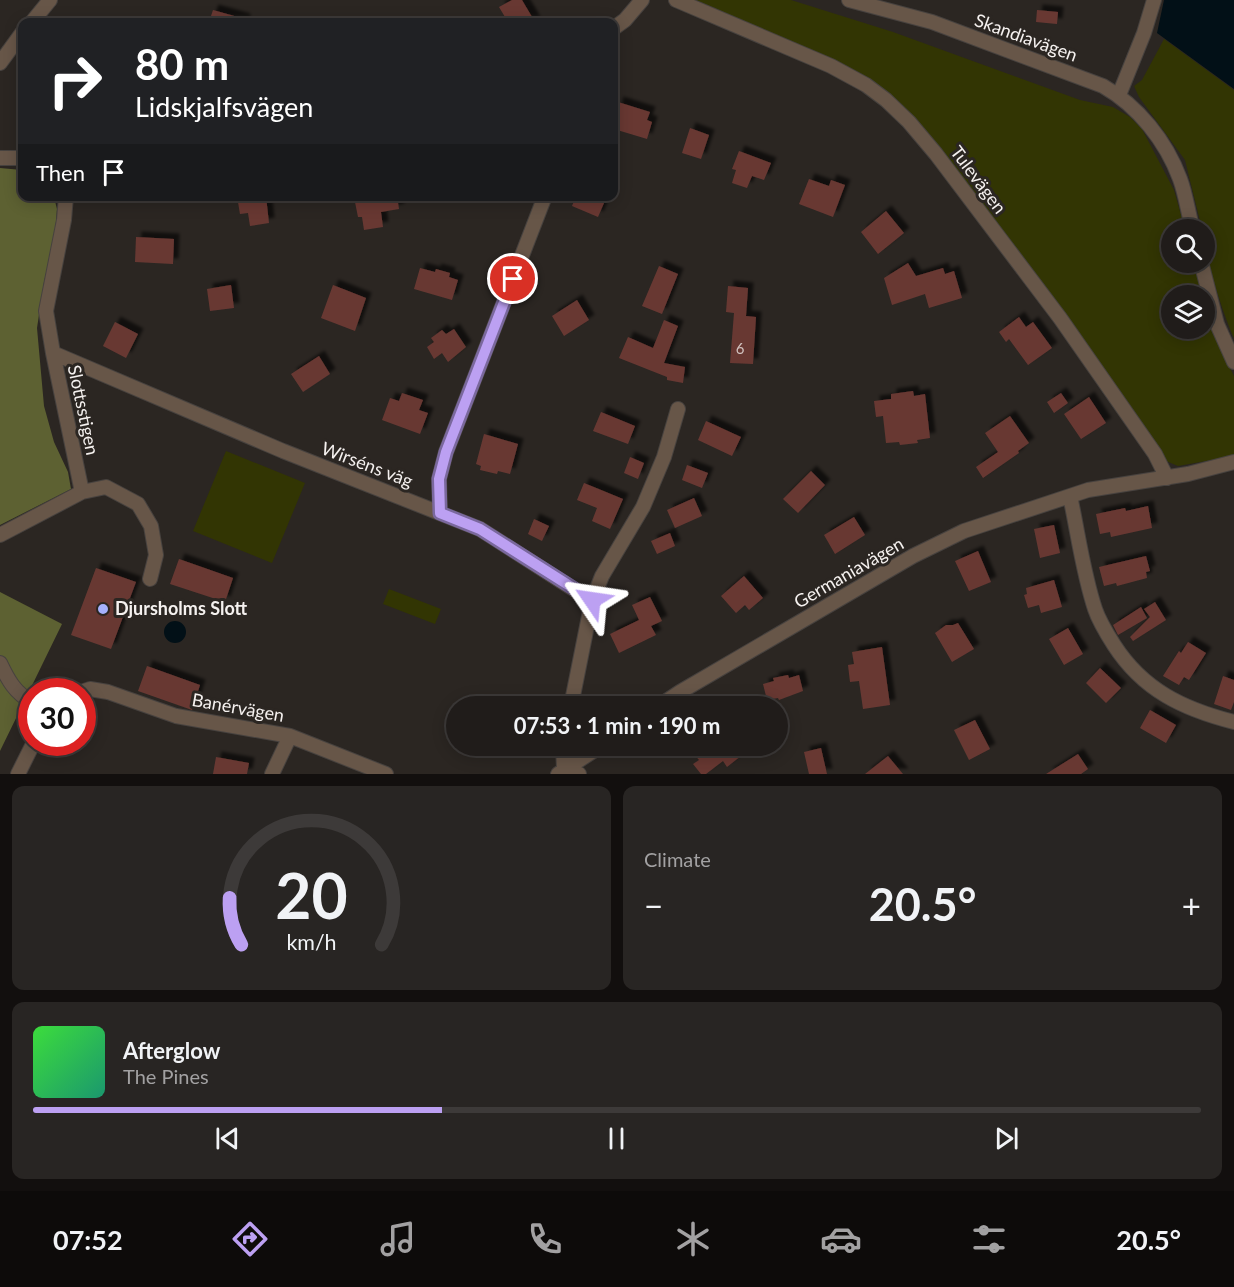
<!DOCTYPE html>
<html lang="en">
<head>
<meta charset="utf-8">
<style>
  :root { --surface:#201c1a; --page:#282523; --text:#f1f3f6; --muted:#a2a1a2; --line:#3d3a39; --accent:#bca0f2 }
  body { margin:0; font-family:Lato,sans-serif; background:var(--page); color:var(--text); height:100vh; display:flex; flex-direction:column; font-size:22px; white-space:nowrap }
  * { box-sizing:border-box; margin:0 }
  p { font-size:20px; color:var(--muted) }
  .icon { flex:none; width:33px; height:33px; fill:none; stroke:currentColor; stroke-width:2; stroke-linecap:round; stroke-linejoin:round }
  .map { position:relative; height:774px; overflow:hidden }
  .side { display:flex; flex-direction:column; gap:12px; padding:12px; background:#120f0e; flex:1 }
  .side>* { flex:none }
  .banner { position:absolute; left:18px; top:18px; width:600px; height:183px; border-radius:12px; box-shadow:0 3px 15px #0003,0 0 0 2px var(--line); background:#202124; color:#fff; overflow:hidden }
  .fabs { position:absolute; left:1161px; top:219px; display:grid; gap:12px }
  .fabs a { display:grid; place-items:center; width:54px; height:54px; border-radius:50%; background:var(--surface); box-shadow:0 3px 15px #0003,0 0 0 2px var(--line); font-size:30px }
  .speed { position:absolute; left:18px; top:678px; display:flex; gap:12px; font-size:30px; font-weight:700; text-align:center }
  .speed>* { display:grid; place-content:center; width:78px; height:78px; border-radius:50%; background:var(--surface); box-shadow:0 3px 15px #0003,0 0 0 2px var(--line); line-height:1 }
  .speed .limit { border:9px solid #d22; background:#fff; color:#111 }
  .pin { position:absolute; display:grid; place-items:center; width:51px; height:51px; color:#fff; margin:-26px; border:3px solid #fff; border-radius:50%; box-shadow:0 2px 6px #0007 }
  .me { position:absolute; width:66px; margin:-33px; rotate:302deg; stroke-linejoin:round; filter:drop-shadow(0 0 4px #0008) }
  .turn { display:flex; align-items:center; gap:21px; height:126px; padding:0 18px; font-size:27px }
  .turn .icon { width:78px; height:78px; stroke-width:2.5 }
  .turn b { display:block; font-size:42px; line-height:51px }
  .then { display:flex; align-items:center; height:57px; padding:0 18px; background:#0003; gap:12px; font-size:22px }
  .big { font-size:45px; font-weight:700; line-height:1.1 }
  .side .tile { flex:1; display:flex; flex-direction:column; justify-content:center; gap:9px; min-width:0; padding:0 21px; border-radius:12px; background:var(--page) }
  .side .dial { align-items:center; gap:0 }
  .dial svg { height:156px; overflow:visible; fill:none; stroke:var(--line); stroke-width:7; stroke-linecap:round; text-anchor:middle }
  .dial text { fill:var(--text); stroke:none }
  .song { display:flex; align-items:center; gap:18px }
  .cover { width:72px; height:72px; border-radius:9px; background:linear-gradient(135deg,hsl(120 70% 55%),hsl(160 70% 35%)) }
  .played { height:6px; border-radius:3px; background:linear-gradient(90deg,var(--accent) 35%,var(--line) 35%) }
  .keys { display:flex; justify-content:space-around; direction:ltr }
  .heat { display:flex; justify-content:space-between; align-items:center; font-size:33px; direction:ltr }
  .side .tiles { flex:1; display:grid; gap:12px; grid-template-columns:1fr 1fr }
  .tile:last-child { grid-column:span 2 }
  .trip { position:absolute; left:446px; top:696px; width:342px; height:60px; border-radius:30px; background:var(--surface); box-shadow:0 3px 15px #0003,0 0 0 2px var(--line); font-weight:700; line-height:60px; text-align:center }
  .menu { display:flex; height:96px; justify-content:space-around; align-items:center; background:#0d0b0a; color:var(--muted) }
  .menu .icon { width:42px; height:42px }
  .menu .current { color:var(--accent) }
  .menu b { font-size:27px; color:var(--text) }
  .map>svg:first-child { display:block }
  .green { fill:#323503 }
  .forest { fill:#5d6132 }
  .water { fill:#021017 }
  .building { fill:#683833; filter:url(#shadow) }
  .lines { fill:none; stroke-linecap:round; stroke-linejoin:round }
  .street-casing { stroke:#47423f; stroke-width:16 }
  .street { stroke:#675648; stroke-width:14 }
  .route-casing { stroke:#7a689d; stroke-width:15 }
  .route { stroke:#bca0f2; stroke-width:10 }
  .poi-dot { fill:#a6b1fc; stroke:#2b2622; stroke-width:2 }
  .labels { text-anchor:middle; stroke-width:6; stroke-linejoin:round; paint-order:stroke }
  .number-label { font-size:15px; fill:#d2c3c0 }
  .street-label { font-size:18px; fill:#f5f1ef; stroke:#2b2622 }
  .poi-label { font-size:18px; font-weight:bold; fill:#f5f1ef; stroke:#2b2622; text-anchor:start }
</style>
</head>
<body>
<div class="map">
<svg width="1234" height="774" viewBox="0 0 1234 774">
  <defs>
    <filter id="shadow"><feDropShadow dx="5.5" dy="-5.5" stdDeviation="1.5" flood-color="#0009"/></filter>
  </defs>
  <rect width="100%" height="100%" fill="#2b2622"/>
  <path class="green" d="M696,0H791L893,32L1080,100L1113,107L1130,117L1142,129L1174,190L1185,229L1172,230V262L1194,263L1203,295L1172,296V328H1204L1205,301L1215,338L1234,376V456L1178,466L1166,461L1105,371L934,142L811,51Z
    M1164,39L1234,90V338C1223,314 1204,255 1204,230L1202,229L1185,160L1139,97L1134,86L1142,80Z
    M226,451L305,483L272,563L193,531Z
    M389,589L441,609L435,624L383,604Z"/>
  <path class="forest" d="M0,168L22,170V196L54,197L57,209L55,234L44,282L37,328L44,406L54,442L68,472L71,489L0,525Z
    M0,592L62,624L0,751Z"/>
  <path class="water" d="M1164,0H1234V89L1157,33Z
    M164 632a11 11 0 1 1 22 0a11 11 0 1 1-22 0Z"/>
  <path class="building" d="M512,0H522L535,22H508L499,7Z
    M213,10L245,19V22H209Z
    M1037,10L1058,12L1057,24L1036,22Z
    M618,102L650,112L647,120L652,122L647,139L614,129V119Z
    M690,128L709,135L701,159L682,153Z
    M739,151L771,163L764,180L752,176L747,188L732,183L736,170L732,169Z
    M809,179L829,186L831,180L845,185L833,217L799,204Z
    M237,196H266L269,223L250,226L248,213L240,214Z
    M386,196H397L399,209L381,212L383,227L364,230L362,217H358L355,202Z
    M576,196H607L598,217L572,206Z
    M886,211L904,233L878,254L861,232Z
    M136,237L174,239L173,264L135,262Z
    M908,263L916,276L943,268L945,274L954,271L962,298L929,308L925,294L892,305L884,278Z
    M659,266L678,274L662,314L642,306Z
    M420,268L435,272L436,269L450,273L449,277L458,280L452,300L414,289Z
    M231,285L234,308L210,311L207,289Z
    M333,285L366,298L355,331L321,318Z
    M728,286L748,288L746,316L756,317L753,364L730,363L734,313L726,312Z
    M577,300L589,320L564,336L552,316Z
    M1019,317L1026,327L1033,322L1052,348L1028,365L1009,339L1006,342L999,332Z
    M664,320L678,326L664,363L685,367L683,383L667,380V377L619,358L628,337L653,348Z
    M115,322L138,334L126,358L103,346Z
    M454,329L466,347L448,362L442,353L434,359L427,347L434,342L431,338L442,330L446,334Z
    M319,356L330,374L303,392L291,374Z
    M913,391L914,396L925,394L930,438L917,440L918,443L900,445L899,442L886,443L883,416L876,417L874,401L891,399V394Z
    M402,393L423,400L419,410L428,413L420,434L382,420L390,398L399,401Z
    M1061,393L1068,403L1054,413L1047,402Z
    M1089,397L1106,423L1081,439L1064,414Z
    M601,412L635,426L628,444L593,431Z
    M1010,416L1029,443L1018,451L1019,453L983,478L976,467L998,452L985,433Z
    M706,421L741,437L732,456L698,440Z
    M484,434L518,444L510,474L498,471L497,474L480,470L481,466L476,464Z
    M630,457L644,463L638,479L624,473Z
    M687,465L708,473L702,488L682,480Z
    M811,471L825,485L798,513L783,499Z
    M584,483L623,499L610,529L592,521L597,508L577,500Z
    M694,498L702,516L675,528L667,510Z
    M1148,506L1152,528L1111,537L1110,532L1100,534L1096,514L1125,508L1126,511Z
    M854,517L865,535L835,554L824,535Z
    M534,519L549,526L542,541L528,534Z
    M1054,525L1060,553L1040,558L1034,529Z
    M670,533L675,546L657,554L651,541Z
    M978,551L991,582L969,591L955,561Z
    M1146,556L1150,571L1146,572L1147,578L1117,586L1116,583L1104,586L1099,567Z
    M179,559L233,578L225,602L170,584Z
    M96,568L136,582L111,649L71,635Z
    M744,576L763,598L749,610L745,605L736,613L721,596Z
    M1054,580L1062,607L1041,613L1039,605L1028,608L1024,595L1027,594L1026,588Z
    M650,597L662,621L651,626L656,635L619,653L610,634L639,620L632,605Z
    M1155,602L1166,620L1133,641L1130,637L1150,617L1144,609Z
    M1141,607L1147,618L1118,635L1113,625Z
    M958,623L974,649L952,662L935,633L946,625H953Z
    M1068,628L1083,654L1064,665L1049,639Z
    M1188,642L1206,653L1189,680L1184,677L1179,685L1163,676L1179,651L1181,653Z
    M882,647L890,705L863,709L859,681L850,682L848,665L854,664L852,652Z
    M147,666L200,685L192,710L138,691Z
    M1100,668L1121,688L1106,703L1086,683Z
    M788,675L789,678L799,675L803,691L779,700L778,698L767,700L763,684L774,681L773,678Z
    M1223,676L1234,680V702L1231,710L1214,704Z
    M1150,710L1176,725L1166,743L1140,728Z
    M975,720L990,749L969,760L954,730Z
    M703,746H733L741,756L727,767L723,761L706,774H701L693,764L699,760L693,753Z
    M821,748L827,774H809L804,752Z
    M1078,754L1088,769L1081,774H1046Z
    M888,756L903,774H865Z
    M216,757L249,763L247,774H213Z"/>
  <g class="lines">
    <defs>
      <path id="street" d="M676,0L831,66L866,85L886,100L909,122L936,154L1060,318L1155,454L1167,478
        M849,0L932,22L1103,86C1138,106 1166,141 1180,179C1186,195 1188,213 1193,230
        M32,22L50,0
        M614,28L625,20L642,0
        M0,63L22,33
        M1119,95L1144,33L1154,0
        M0,158H22
        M66,196L64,220L46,311L53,353L82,492L106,487L138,504L151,526L156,555L150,579
        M1201,262L1217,324L1234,362
        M53,353L283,451L480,529L592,601L571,706
        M1070,496C1078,533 1083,573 1095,609C1099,621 1107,634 1114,645C1143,690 1183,709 1234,722
        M440,513L439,479L446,452L545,196
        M0,535L82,492
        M592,601L602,576L643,507L664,457L678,409
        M0,663C8,680 15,693 32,702
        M81,692L90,689L108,692L176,716L290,736L386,774
        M659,706L680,692L913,556L964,531L1088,490L1188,474L1234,462
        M563,746L564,769L579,774
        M18,774L34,742
        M272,774L290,736
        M558,774L601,746"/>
    </defs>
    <use href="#street" class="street-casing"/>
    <use href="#street" class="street"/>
  </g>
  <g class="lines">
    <defs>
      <path id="route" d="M513,279L446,452L439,479L440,513L480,529L592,600"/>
    </defs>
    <use href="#route" class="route-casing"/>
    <use href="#route" class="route"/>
  </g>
  <circle class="poi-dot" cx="103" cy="609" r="6"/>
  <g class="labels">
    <g class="number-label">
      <text x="740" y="354">6</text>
    </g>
    <g class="street-label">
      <text transform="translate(1026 38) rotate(20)" y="6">Skandiavägen</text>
      <text transform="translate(978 180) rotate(53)" y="6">Tulevägen</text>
      <text transform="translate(83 410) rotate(78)" y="6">Slottsstigen</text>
      <text transform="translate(367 465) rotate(21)" y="6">Wirséns väg</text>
      <text transform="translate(849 573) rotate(-30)" y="6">Germaniavägen</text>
      <text transform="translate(238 708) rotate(10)" y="6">Banérvägen</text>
    </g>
    <g class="poi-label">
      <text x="115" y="615">Djursholms Slott</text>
    </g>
  </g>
</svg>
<div class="fabs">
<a><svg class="icon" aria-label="search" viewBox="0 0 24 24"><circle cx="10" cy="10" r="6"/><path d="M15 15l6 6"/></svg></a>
<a><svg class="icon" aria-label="layers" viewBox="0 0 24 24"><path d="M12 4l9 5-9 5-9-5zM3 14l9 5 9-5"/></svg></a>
</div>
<div class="speed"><div class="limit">30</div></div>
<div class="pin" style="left:513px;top:279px;background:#d93025"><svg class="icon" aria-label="arrive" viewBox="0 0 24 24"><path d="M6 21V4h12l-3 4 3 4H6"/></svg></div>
<svg class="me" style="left:592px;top:600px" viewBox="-20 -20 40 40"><path d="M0-17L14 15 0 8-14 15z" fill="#bca0f2" stroke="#fff" stroke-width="4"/></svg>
<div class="trip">07:53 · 1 min · 190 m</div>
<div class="banner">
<div class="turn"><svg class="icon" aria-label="right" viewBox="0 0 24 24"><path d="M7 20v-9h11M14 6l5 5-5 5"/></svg><div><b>80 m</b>Lidskjalfsvägen</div></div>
<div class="then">Then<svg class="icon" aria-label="arrive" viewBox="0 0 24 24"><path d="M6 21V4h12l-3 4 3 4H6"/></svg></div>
</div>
</div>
<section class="side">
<div class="tiles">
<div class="tile dial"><svg viewBox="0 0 100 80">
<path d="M14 69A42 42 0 1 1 86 69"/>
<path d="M14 69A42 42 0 0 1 8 45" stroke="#bca0f2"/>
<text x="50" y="56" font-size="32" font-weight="700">20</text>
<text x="50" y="72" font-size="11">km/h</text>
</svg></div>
<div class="tile"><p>Climate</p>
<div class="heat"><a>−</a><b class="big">20.5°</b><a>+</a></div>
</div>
<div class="tile">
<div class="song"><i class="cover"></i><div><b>Afterglow</b><p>The Pines</p></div></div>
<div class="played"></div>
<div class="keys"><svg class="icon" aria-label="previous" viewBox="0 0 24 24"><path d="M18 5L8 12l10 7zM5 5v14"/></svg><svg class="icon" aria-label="pause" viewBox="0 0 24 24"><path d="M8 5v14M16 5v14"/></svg><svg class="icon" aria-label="next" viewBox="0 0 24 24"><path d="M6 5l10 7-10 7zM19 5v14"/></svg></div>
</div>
</div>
</section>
<nav class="menu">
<b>07:52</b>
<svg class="icon current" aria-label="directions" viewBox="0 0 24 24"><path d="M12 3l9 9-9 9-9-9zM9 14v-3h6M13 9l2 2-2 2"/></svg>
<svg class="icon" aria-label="music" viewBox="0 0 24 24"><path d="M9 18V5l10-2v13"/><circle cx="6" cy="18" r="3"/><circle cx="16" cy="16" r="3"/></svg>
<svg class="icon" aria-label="phone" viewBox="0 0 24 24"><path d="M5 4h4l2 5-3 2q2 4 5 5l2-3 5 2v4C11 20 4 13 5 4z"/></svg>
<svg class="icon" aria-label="climate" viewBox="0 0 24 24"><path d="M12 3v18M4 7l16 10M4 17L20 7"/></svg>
<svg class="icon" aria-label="car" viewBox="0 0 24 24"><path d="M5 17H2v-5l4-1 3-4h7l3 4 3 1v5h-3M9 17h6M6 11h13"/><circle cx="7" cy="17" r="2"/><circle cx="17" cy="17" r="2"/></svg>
<svg class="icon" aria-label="filters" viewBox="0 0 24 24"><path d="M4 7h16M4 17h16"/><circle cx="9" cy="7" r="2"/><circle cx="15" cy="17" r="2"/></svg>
<b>20.5°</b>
</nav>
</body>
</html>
